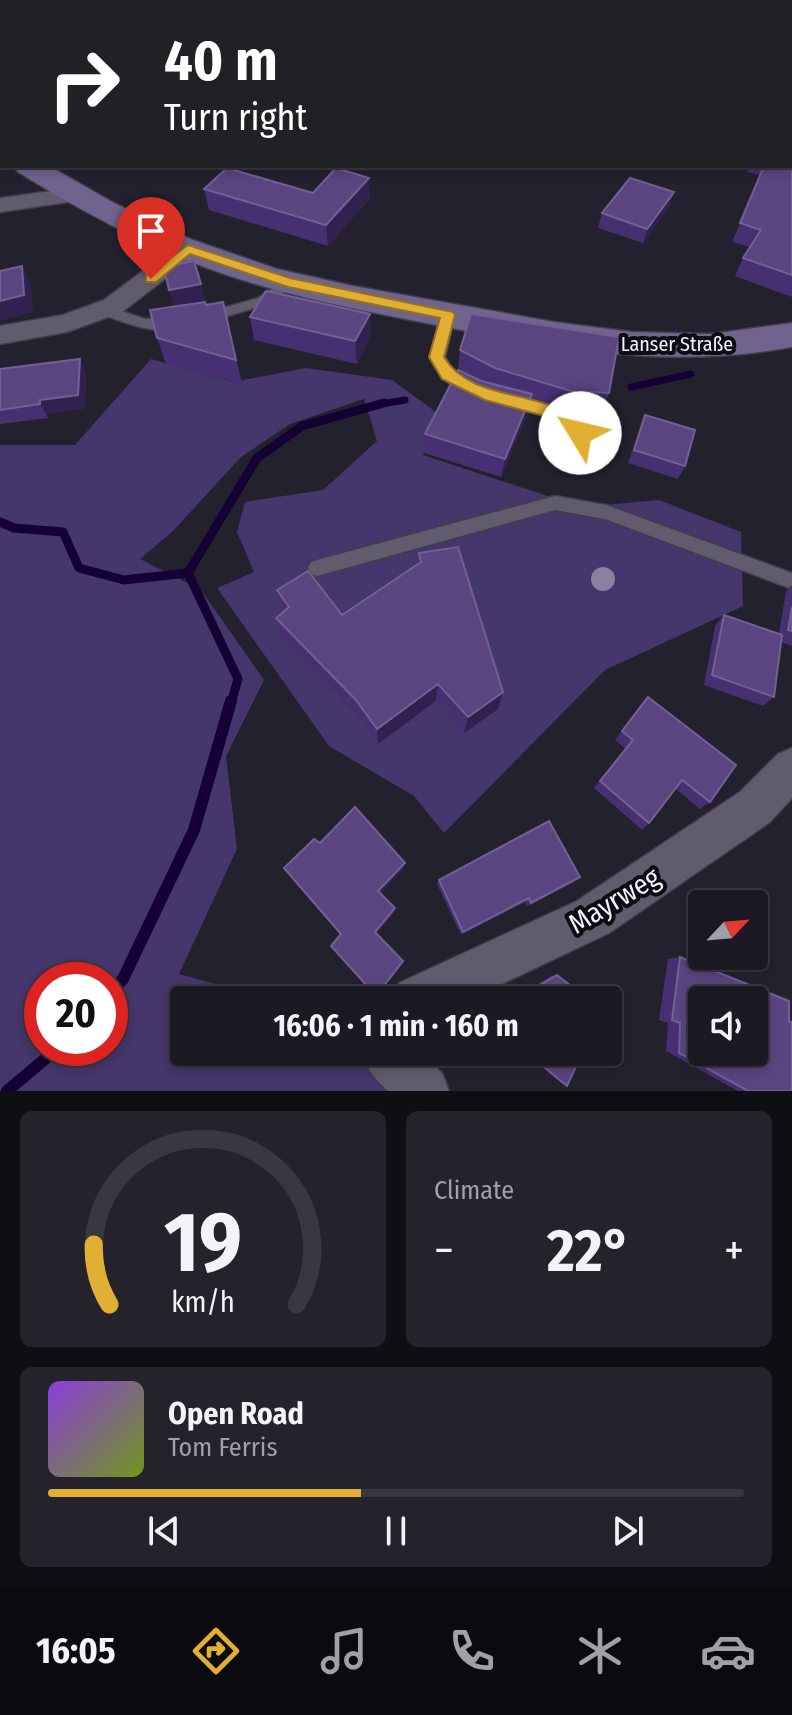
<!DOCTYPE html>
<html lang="en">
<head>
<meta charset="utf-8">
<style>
  :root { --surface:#1b1923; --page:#24222b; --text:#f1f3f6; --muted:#a0a0a6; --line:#393841; --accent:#e1af34 }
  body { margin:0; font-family:"Fira Sans Condensed",sans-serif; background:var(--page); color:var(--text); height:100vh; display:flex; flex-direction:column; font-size:30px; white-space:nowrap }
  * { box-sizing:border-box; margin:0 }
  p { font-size:26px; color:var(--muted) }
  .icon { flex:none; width:44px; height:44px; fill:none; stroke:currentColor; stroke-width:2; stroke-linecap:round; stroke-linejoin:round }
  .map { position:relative; height:1091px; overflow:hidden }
  .details { display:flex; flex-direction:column; gap:20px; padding:20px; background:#0f0e13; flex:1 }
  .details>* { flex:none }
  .hud { position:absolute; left:0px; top:0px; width:792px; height:168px; box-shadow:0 4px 12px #0003,0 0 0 2px var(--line); background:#202124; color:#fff; overflow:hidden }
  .needle { width:52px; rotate:64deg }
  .tools { position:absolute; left:688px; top:890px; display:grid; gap:16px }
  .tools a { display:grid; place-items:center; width:80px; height:80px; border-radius:8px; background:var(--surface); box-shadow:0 4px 12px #0003,0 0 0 2px var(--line); font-size:40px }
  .speed { position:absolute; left:24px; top:962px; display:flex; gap:16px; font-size:40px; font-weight:700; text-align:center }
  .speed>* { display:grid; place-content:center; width:104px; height:104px; border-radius:50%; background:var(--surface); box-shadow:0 4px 12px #0003,0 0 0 2px var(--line); line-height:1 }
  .speed .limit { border:12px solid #d22; background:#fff; color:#111 }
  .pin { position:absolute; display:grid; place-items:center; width:68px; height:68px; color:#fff; margin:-82px -34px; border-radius:50% 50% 50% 0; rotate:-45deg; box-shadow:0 0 8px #0007 }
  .pin .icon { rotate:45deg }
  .me { position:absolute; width:88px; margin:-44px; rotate:306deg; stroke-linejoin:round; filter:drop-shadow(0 0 6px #0008) }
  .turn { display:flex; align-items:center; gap:28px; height:168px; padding:0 32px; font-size:36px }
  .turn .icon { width:104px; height:104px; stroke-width:2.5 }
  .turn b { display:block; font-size:56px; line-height:68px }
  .big { font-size:60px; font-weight:700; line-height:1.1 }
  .details .widget { flex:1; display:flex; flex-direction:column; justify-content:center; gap:12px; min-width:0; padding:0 28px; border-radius:12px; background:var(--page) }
  .details .dial { align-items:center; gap:0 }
  .dial svg { height:208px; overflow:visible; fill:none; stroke:var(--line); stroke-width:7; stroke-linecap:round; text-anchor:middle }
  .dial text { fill:var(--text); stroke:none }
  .song { display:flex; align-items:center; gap:24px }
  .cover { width:96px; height:96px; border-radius:12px; background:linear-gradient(135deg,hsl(270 70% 55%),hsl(80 70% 35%)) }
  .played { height:8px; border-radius:4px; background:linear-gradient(90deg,var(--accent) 45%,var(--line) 45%) }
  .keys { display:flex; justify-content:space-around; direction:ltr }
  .heat { display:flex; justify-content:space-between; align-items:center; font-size:44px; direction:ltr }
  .details .tiles { flex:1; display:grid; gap:20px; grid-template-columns:1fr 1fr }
  .widget:last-child { grid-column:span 2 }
  .trip { position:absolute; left:170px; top:986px; width:452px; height:80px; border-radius:8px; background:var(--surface); box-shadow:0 4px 12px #0003,0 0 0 2px var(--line); font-weight:700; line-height:80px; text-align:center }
  .dock { display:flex; height:128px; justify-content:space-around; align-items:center; background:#0b0a0e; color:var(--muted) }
  .dock .icon { width:56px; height:56px }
  .dock .current { color:var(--accent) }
  .dock b { font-size:36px; color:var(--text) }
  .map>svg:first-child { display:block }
  .green { fill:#45366b; fill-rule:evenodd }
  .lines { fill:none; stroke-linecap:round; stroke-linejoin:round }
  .stream-far2 { stroke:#150033; stroke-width:7 }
  .stream-far1 { stroke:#150033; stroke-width:9 }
  .stream { stroke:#150033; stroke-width:12 }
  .service-casing { stroke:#413e49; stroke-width:3 }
  .minor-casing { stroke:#413e49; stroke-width:3 }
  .secondary-casing { stroke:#413e49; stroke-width:3 }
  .service { fill:#605c6d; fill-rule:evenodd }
  .minor { fill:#605c6d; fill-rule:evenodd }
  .secondary { fill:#70648f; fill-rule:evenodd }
  .tree { fill:#88819f }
  .wall { fill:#473072 }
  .shaded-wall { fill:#312151 }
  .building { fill:#5a4581; stroke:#726094; stroke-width:2; fill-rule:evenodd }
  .route { fill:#e1af34; stroke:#927222; stroke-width:2 }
  .labels { text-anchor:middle; stroke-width:8; stroke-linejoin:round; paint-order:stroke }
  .far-street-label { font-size:20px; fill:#f4f2fc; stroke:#0d0c12 }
  .near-street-label { font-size:28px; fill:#f4f2fc; stroke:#0d0c12 }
</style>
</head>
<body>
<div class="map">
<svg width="792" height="1091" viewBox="0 0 792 1091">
  <rect width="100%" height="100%" fill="#24212f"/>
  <path class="green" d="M151,359L233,382L306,368L392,380L440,415L423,455L581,507L659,500L741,532L743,606L605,670L444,833L414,796L329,746L217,588L254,572L237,532L245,502L323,490L377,441L364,399L290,424L241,457L172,532L140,559L201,590L264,680L226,756L237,849L179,974L274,1000H184V1052H387L444,1091H0V445H75ZM42,980H110V1048H42Z"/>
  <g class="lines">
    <path class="stream-far2" d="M631,387L691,374
      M375,405L405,400"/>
    <path class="stream-far1" d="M0,522L14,528L63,532L79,568L124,580L188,573L257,458L302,426L384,403
      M188,573L238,679L231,703"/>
    <path class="stream" d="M110,992L123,979L194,830L231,701
      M7,1091L58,1048"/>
    <defs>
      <path id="service" d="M288,278L295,282L293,285L268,304L204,323L197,318L199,315L258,298Z
        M104,305L145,319L175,318L182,323C163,340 120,321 99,313V307Z
        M448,310L455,315L445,357L453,371L477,384L480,388L477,392C455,396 439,374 430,357L441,315Z
        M508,394L563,409L588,433L586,437H574L552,417L502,404L500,400Z
        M555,496L606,505L792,573V589L605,519L555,510L317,576L311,574L308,568L311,562L317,560Z"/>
      <path id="minor" d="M74,188L82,190L86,195L82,200L0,212V198Z
        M188,241L197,244L201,249L197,254L122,312L67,332L0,344V326L63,315L104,300L179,244Z
        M792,748V798L770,822L609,933L468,1000H392L399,983L577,901L740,792L778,754Z
        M366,1052H420L442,1073L449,1091H388C377,1080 364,1069 366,1052Z"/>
      <path id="secondary" d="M0,139L2,140V159L0,158Z
        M13,166H49L114,203L193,240L277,269L353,286L554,322L632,332L711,334L792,323V347C678,368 579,352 467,331C385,315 303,301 224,274C151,249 83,212 18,172Z"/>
    </defs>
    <use href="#service" class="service-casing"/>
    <use href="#minor" class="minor-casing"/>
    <use href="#secondary" class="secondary-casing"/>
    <use href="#service" class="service"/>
    <use href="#minor" class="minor"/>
    <use href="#secondary" class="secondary"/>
  </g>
  <circle class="tree" cx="603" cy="579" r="12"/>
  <path class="wall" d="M792,0V26L790,25V2H781V1Z
    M792,73V297L735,276L743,258L750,247L732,242L760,175L747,172L749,166H790Z
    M204,189L313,193L370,198L328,246L209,210Z
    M674,192L669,207L643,243L598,228L602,213Z
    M194,261L206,305L223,302L242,384L166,364L157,338L174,306Z
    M370,314V337L357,364L254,340L250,317Z
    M460,350L609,393L602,413L565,410L531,400L528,413L501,477L424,453L425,434L458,370Z
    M80,359L86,373L85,408L48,414V418L0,424V369Z
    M645,415L685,466L678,479L628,463Z
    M419,553L498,709L464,733L436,701L378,744L358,717L282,637L276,618L284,612L277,590L342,615L418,563Z
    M792,585V646L781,642L774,697L763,706L704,685L715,626L724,615L779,634L786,591Z
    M648,697L710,802L700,809L676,789L649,823L642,830L594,788L626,749L615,740Z
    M439,880L574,882L527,906L525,902L461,935L437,884Z
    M680,957L789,1021L792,1091H738L666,1051L668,1023L659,1020L668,959Z
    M557,975L589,1000H512L551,976Z
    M523,1052H583L567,1086L561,1083Z"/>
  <path class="shaded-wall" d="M369,178L370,198L328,246L326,225Z
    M674,192L669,207L643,243L647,229Z
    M22,266L31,284L33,312L0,321V301Z
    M201,284L207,310L177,316L169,290Z
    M370,314V337L357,364L355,341Z
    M80,359L86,373L85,408L48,414V418L40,404V400Z
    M532,394L528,413L501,477L505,459Z
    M438,684L436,701L378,744L377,729Z
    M503,692L498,709L464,733L468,717Z
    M405,863L404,868L379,895L378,891Z
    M580,877L574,882L527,906L531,903Z
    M529,898L525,902L461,935L463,932Z
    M395,908V912L376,935L375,932Z"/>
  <path class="building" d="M792,0V5L790,4V2L781,1Z
    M790,72L792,73V275L743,258L761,230L740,223L764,166H790Z
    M227,168L313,193L336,168L369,178L326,225L204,189Z
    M630,178L674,192L647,229L602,213Z
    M194,261L201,284L169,290L164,267Z
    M22,266L24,295L0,301V271Z
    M266,291L370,314L355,341L250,317Z
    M205,302L206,305L223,302L236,360L157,338L150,310Z
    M471,314L619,337L609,393L571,391L495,368L460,350Z
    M80,359L78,395L40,400V404L0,410V369Z
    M458,370L481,381L532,394L505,459L425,434Z
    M645,415L695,430L685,466L634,450Z
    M458,547L503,692L468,717L438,684L377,729L356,700L276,618L289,607L277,590L308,571L342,615L421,562L419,553Z
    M792,607V631L788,630Z
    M724,615L782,635L774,697L712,675Z
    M648,697L736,765L710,802L682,780L649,823L600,781L633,740L622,731Z
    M355,807L405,863L378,891L395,908L375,932L403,961L376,996L331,946L341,934L284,868L314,839L320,843Z
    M549,821L580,877L531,903L529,898L463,932L439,880Z
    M680,957L789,1001V1021L792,1022V1091H748L679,1053L680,1023L672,1020ZM702,1000H754V1052H702Z
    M557,975L589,1000H515Z
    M526,1052H583L567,1086Z"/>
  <path class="route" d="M188,245L290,278L453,312L455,315L444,357C475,408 556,384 588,433L586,437H574L552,418L485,400L442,379L429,357L440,318L288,287L190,254L156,282H146V275Z"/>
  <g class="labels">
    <g class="far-street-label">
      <text x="677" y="351">Lanser Straße</text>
    </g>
    <g class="near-street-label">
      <text transform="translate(614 900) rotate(-31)" y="10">Mayrweg</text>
    </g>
  </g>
</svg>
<div class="tools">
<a><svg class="needle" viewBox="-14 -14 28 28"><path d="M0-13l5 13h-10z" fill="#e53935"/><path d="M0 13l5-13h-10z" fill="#a0a0a6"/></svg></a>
<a><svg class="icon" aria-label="sound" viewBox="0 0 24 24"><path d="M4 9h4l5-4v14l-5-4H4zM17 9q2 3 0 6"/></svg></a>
</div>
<div class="speed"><div class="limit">20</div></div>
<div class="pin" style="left:151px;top:279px;background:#d93025"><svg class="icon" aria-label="arrive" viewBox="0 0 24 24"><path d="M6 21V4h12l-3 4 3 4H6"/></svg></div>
<svg class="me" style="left:580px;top:433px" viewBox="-20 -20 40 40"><circle r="19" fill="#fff"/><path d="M0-13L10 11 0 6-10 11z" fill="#e1af34"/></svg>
<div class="trip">16:06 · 1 min · 160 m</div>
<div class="hud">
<div class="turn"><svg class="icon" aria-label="right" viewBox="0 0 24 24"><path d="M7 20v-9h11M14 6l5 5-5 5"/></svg><div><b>40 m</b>Turn right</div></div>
</div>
</div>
<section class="details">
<div class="tiles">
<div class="widget dial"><svg viewBox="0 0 100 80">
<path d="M14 69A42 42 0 1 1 86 69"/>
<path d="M14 69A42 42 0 0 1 8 46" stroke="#e1af34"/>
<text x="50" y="56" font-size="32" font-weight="700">19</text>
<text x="50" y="72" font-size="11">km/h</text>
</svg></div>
<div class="widget"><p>Climate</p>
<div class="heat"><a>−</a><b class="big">22°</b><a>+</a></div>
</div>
<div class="widget">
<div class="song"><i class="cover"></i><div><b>Open Road</b><p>Tom Ferris</p></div></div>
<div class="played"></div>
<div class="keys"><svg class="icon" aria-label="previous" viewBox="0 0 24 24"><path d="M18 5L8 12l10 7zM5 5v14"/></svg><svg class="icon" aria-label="pause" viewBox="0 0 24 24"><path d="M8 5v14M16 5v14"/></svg><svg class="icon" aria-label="next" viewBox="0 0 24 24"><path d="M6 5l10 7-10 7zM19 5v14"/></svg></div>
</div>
</div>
</section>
<nav class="dock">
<b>16:05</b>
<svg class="icon current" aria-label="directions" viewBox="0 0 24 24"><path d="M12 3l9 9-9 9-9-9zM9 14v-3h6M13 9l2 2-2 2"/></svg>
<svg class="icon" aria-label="music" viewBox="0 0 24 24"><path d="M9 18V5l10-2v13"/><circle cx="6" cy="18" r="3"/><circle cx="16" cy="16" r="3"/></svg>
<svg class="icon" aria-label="phone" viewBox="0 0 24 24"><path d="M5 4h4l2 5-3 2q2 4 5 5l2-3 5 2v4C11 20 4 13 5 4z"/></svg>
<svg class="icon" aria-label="climate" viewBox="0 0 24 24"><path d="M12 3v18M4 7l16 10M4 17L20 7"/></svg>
<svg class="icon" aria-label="car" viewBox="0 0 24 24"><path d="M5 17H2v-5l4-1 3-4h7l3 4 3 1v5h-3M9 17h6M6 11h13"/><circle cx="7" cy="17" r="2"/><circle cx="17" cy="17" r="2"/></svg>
</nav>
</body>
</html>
